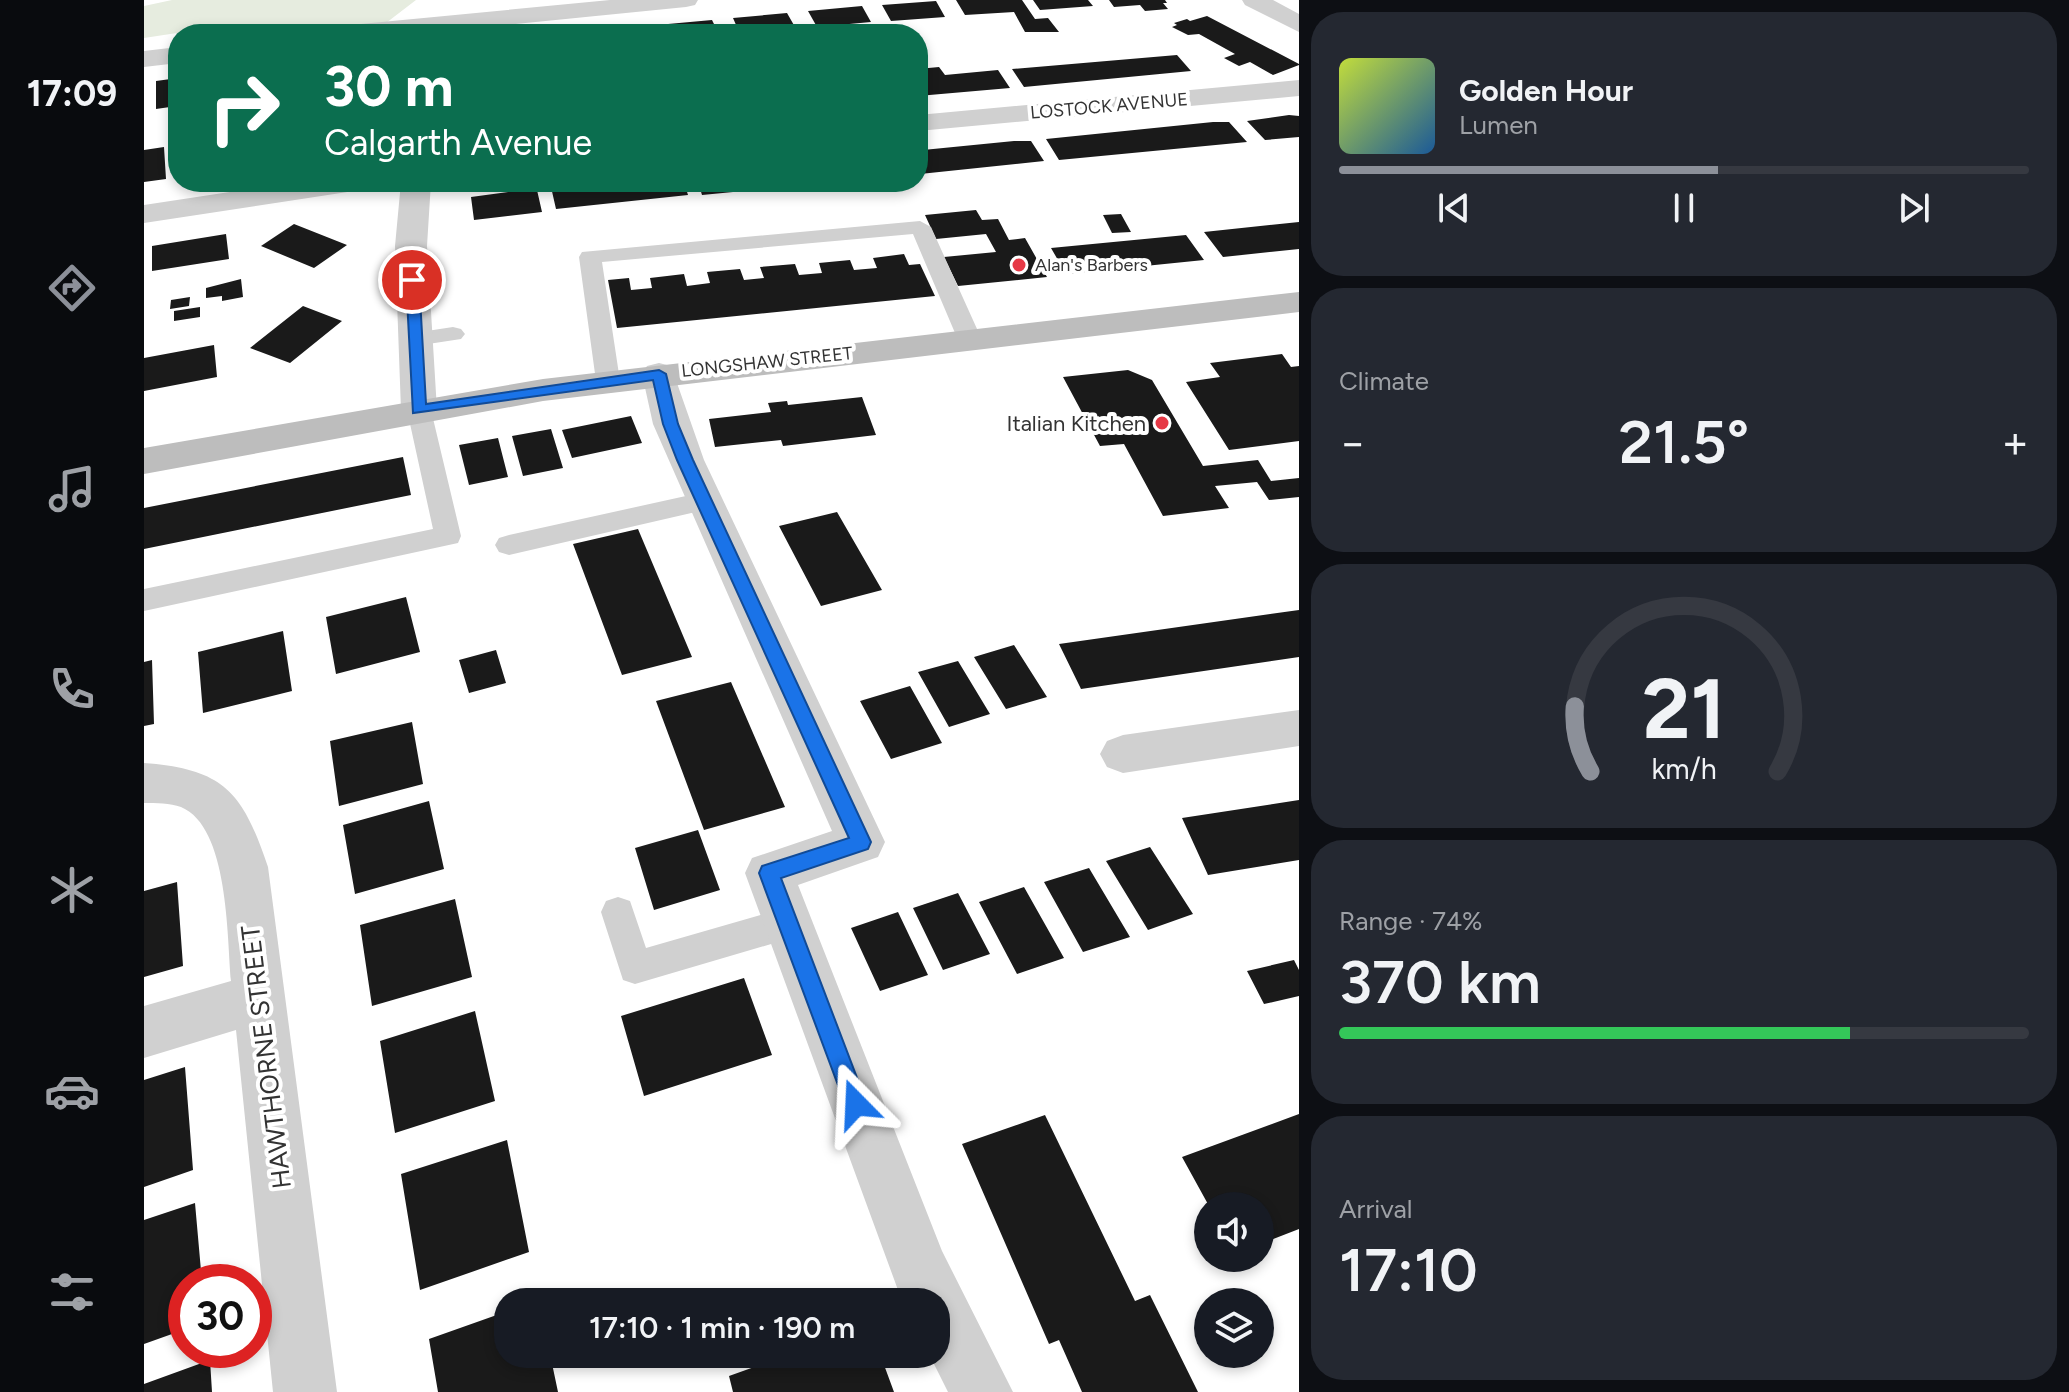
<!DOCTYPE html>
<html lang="en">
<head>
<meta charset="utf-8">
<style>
  :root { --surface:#171b24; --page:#242831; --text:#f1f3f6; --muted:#9ea1a6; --line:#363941; --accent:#8c9099 }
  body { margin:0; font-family:Figtree,sans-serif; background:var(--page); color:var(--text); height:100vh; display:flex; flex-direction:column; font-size:30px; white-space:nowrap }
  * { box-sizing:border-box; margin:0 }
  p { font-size:26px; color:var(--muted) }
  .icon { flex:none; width:44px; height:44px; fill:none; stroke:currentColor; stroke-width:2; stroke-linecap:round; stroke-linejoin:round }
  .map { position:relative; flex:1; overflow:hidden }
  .drawer { display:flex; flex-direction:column; gap:12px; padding:12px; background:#0d0f14; width:770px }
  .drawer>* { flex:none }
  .top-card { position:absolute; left:24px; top:24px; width:760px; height:168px; border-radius:32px; box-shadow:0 4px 12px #0003; background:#0b6e4f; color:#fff; overflow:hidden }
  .tools { position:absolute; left:1050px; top:1192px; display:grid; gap:16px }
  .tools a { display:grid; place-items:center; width:80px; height:80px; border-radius:50%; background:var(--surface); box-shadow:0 4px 12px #0003; font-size:40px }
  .speed { position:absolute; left:24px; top:1264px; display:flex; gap:16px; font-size:40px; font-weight:700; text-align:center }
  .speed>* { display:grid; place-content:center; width:104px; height:104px; border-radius:50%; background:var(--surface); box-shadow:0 4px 12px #0003; line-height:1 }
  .speed .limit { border:12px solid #d22; background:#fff; color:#111 }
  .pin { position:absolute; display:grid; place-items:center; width:68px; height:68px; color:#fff; margin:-34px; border:4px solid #fff; border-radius:50%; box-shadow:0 2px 8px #0007 }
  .me { position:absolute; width:88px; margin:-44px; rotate:339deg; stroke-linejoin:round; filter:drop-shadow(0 0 6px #0008) }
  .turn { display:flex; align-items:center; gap:28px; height:168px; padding:0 24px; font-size:36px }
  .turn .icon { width:104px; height:104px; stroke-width:2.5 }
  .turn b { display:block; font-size:56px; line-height:68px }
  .big { font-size:60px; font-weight:600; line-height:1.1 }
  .drawer .card { flex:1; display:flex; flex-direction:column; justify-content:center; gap:12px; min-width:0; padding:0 28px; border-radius:32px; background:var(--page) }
  .drawer .dial { align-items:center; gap:0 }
  .dial svg { height:208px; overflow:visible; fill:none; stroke:var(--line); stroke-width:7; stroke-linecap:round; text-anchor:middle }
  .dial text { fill:var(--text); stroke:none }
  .song { display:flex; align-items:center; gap:24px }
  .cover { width:96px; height:96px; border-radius:12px; background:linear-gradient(135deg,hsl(70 70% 55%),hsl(210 70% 35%)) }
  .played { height:8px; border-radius:4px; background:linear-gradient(90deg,var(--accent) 55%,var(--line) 55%) }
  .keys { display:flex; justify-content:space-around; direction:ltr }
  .heat { display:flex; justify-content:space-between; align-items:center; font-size:44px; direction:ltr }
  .charge { height:12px; border-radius:6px; background:linear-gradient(90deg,#34c759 74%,var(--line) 0) }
  .trip { position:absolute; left:350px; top:1288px; width:456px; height:80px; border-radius:32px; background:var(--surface); box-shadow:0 4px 12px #0003; font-weight:600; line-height:80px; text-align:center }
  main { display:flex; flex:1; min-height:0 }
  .menu { display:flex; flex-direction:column; width:144px; justify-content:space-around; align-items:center; background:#090b0e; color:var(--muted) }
  .menu .icon { width:56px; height:56px }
  .menu .selected { color:var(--accent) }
  .menu b { font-size:36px; color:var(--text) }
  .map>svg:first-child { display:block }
  .green { fill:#e6ecdf }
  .building { fill:#1a1a1a }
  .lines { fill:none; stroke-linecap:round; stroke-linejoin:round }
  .lane { fill:#d0d0d0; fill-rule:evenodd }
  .street { fill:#d0d0d0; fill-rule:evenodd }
  .secondary { fill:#bdbdbd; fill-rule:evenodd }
  .route { fill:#1a73e8; stroke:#114b97; stroke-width:2 }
  .poi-dot { fill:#e63946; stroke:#fff; stroke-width:3 }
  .labels { text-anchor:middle; stroke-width:8; stroke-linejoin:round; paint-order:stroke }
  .far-street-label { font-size:18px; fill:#333; stroke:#fff }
  .far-poi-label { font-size:18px; fill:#333; stroke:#fff; text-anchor:start }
  .poi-label { font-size:22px; fill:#333; stroke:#fff; text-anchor:end }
  .near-street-label { font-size:26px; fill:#333; stroke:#fff }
</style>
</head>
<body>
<main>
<nav class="menu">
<b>17:09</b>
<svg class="icon selected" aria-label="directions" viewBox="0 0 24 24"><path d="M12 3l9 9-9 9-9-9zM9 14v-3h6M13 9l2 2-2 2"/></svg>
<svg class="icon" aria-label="music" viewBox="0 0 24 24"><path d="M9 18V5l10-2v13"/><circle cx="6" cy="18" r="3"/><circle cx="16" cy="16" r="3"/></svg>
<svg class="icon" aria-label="phone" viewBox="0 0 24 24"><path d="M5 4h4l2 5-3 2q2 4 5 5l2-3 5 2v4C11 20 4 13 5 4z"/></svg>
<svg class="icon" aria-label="climate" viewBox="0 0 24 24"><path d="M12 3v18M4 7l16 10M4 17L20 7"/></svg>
<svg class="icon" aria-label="car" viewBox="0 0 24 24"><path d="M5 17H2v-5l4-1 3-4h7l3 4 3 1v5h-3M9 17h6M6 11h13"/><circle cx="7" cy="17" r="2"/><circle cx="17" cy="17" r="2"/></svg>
<svg class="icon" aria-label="filters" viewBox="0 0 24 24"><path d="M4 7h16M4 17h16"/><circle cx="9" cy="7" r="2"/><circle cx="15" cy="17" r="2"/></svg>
</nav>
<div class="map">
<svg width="1155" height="1392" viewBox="0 0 1155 1392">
  <rect width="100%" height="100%" fill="#fff"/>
  <path class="green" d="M28,0H272L242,23L149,34H47L46,31L0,38V6Z"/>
  <path class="building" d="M812,0H878L891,19L904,18L915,32H881L870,12L821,15Z
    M889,0H944L949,6L896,10Z
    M965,0H1021L1023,3H1019L1024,9L1001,11L996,5L970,7Z
    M792,1L801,17L747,21L738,5Z
    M718,6L727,22L673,27L664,11Z
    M643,13L655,34H636L634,31L596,34L589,18Z
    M1063,16L1155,64V65L1129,75L1106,62L1095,66L1080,58L1091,54L1055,34L1044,35L1028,27L1033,25L1030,23L1043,19L1046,21Z
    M568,20L575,34H516L513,25Z
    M491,27L494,34H445V32Z
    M1033,55L1047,71L880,87L868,69Z
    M795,67L801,75L854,70L866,88L774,96V69Z
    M34,78L33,106L12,109V81Z
    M1145,115L1155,116V137L1121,140L1103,121Z
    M1069,122H1085L1103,142L915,160L902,139Z
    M870,141H887L900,161L776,174L774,170V152L779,150Z
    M20,147L22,179L0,182V150Z
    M437,182H540L544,195L412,209L407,187Z
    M554,182H672V184L558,195Z
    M378,190H393L398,212L330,220L327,197Z
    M832,210L838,220L854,219L865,240L881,238L903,277L814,286L800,257L852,252L842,234L792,239L781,215Z
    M977,214L987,232L968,233L959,215Z
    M1155,222V249L1079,257L1060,232Z
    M150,224L203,245L170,268L117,246Z
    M82,234L85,259L8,271V246Z
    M1042,235L1060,260L922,274L907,248Z
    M760,254L765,265L776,264L791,296L473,328L464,280L485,278L487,290L508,288L506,278L540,274L543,286L566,283L563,272L596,269L600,280L620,278L616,267L651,264L655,275L678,273L675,263L706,260L710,270L733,268L729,258Z
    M97,279L99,297L78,301V296L62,298V288Z
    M46,297L45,306L26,309L27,300Z
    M159,306L198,321L146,363L106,348Z
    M56,307V317L30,321V311Z
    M70,345L73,377L0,391V358Z
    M1138,354L1147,367L1155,366V441L1085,450L1042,382L1076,377L1066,363Z
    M984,370L1008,380L1059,466L1114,460L1127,481L1155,478V497L1125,500L1113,482L1071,486L1085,508L1019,516L980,444L956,446L919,377Z
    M718,397L732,435L639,446L637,440L571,447L565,419L627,412L624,403L643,401L644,405Z
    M487,416L498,443L428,458L418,430Z
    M407,429L419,468L379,476L368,436Z
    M354,438L364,477L325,485L315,445Z
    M259,457L267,495L0,549V508Z
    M693,512L738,590L677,606L635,526Z
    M494,529L548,657L478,675L429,544Z
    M262,597L276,652L192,674L182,617Z
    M1155,610V657L937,689L915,644Z
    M139,631L148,691L59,713L54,652Z
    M870,645L903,697L862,709L830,657Z
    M352,650L362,683L325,693L315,660Z
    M8,660L10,724L0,726V662Z
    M814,661L846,714L805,727L774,672Z
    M587,682L641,807L560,830L512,701Z
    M766,686L798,743L747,759L716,701Z
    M268,722L279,784L195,806L186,741Z
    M1155,800V860L1064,875L1038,818Z
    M285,801L300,869L211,894L199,825Z
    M554,830L576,890L510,910L491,848Z
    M1006,847L1049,914L1004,930L962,861Z
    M945,868L986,937L939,952L900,882Z
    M33,882L39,966L0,977V891Z
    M880,887L920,958L873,974L835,902Z
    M814,893L846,954L799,970L769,908Z
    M311,899L328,977L228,1006L216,925Z
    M754,912L784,975L736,991L707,928Z
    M1150,960L1155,970V996L1120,1004L1103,971Z
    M600,978L628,1055L500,1096L477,1016Z
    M331,1011L351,1101L251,1133L236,1041Z
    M41,1067L49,1170L0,1187V1080Z
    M1155,1114V1229L1116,1244V1206H1065L1038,1157Z
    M901,1115L991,1301L1006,1295L1054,1392H938L915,1340L905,1344L818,1144Z
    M363,1140L385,1252L276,1290L257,1174Z
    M51,1203L58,1282H42V1329L0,1344V1220Z
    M364,1311V1354H406L414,1392H294L285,1339Z
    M646,1354H736L750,1392H589L585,1376Z
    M66,1360L68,1392H0V1384Z"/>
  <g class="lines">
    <path class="lane" d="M776,221L787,227L838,340L834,345H818L814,340L769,234L458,262L476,381L472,386H456L452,381L435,257L438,252Z
      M309,327L317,329L321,334L317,339L271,346L263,344L259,339L263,334Z
      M275,402L284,404L287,410L317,536L314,543L0,611V589L289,529L263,410L266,404Z
      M560,492L569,494L573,501L569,508L365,555L355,552L351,545L355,538L365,535Z
      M474,897L486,901L502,948L644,907L656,912L661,923L656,934L644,939L491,984L479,980L457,912L462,901Z"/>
    <path class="street" d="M466,0H554L551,5L542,7L273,34H183L187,29L196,26Z
      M1098,0H1129L1155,14V32L1101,5Z
      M34,47V63L0,67V51Z
      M1155,80V96L774,131V115Z
      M151,182H225L220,188L210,191L0,223V205Z
      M257,182H287L283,246L293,410L288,418L275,422L262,418L257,410L251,246Z
      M515,363L527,366L560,460L741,842L734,857L654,885L798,1251L869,1392H804L785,1354H792V1302H760L754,1290L601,873L608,858L688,831L509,424L498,374L503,366Z
      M1155,710V746L979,773L963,767L956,754L963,741L979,735Z
      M0,763C81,769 99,793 124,867L193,1392H129L92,1030L0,1058V1006L87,981C83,937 85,827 37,807C26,803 12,803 0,803Z"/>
    <path class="secondary" d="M1155,292V312L399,401L0,474V448L399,379Z"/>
  </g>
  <path class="route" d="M268,276L275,280L282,404L515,370L522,374L534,424L549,460L727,842L724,849L637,878L723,1104L720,1112L712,1115L704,1112L615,873L618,866L705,838L533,460L519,424L509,380L269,413L262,280Z"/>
  <g class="poi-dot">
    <circle cx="875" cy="265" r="8"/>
    <circle cx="1018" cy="423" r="8"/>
  </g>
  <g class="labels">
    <g class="far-street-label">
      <text transform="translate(965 106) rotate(-5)" y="6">LOSTOCK AVENUE</text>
      <text transform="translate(623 362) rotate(-6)" y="6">LONGSHAW STREET</text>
    </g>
    <g class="far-poi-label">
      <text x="891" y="271">Alan's Barbers</text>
    </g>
    <g class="poi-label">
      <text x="1002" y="431">Italian Kitchen</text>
    </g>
    <g class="near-street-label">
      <text transform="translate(122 1057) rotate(-97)" y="9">HAWTHORNE STREET</text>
    </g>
  </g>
</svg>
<div class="tools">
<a><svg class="icon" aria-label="sound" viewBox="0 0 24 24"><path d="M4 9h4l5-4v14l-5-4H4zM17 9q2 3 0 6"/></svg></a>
<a><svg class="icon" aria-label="layers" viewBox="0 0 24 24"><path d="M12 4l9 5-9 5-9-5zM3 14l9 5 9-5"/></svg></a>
</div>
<div class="speed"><div class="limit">30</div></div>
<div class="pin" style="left:268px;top:280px;background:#d93025"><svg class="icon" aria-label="arrive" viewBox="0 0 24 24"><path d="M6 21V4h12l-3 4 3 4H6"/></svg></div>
<svg class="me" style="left:712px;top:1104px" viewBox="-20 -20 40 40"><path d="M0-17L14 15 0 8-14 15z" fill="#1a73e8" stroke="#fff" stroke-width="4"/></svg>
<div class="trip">17:10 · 1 min · 190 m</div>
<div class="top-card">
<div class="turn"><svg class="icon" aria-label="right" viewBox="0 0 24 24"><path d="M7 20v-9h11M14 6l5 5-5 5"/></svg><div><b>30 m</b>Calgarth Avenue</div></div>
</div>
</div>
<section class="drawer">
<div class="card">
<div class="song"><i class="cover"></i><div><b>Golden Hour</b><p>Lumen</p></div></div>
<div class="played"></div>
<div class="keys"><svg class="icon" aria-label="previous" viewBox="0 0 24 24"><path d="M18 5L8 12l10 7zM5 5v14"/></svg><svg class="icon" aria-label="pause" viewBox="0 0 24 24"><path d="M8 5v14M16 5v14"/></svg><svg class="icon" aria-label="next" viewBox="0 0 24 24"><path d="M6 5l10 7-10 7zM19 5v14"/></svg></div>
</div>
<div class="card"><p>Climate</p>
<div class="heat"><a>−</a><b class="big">21.5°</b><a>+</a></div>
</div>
<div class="card dial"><svg viewBox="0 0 100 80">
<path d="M14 69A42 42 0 1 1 86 69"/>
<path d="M14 69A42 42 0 0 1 8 44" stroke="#8c9099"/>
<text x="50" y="56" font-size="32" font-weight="700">21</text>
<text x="50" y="72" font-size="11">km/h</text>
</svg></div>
<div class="card"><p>Range · 74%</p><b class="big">370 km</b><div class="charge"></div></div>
<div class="card"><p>Arrival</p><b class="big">17:10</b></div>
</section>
</main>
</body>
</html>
